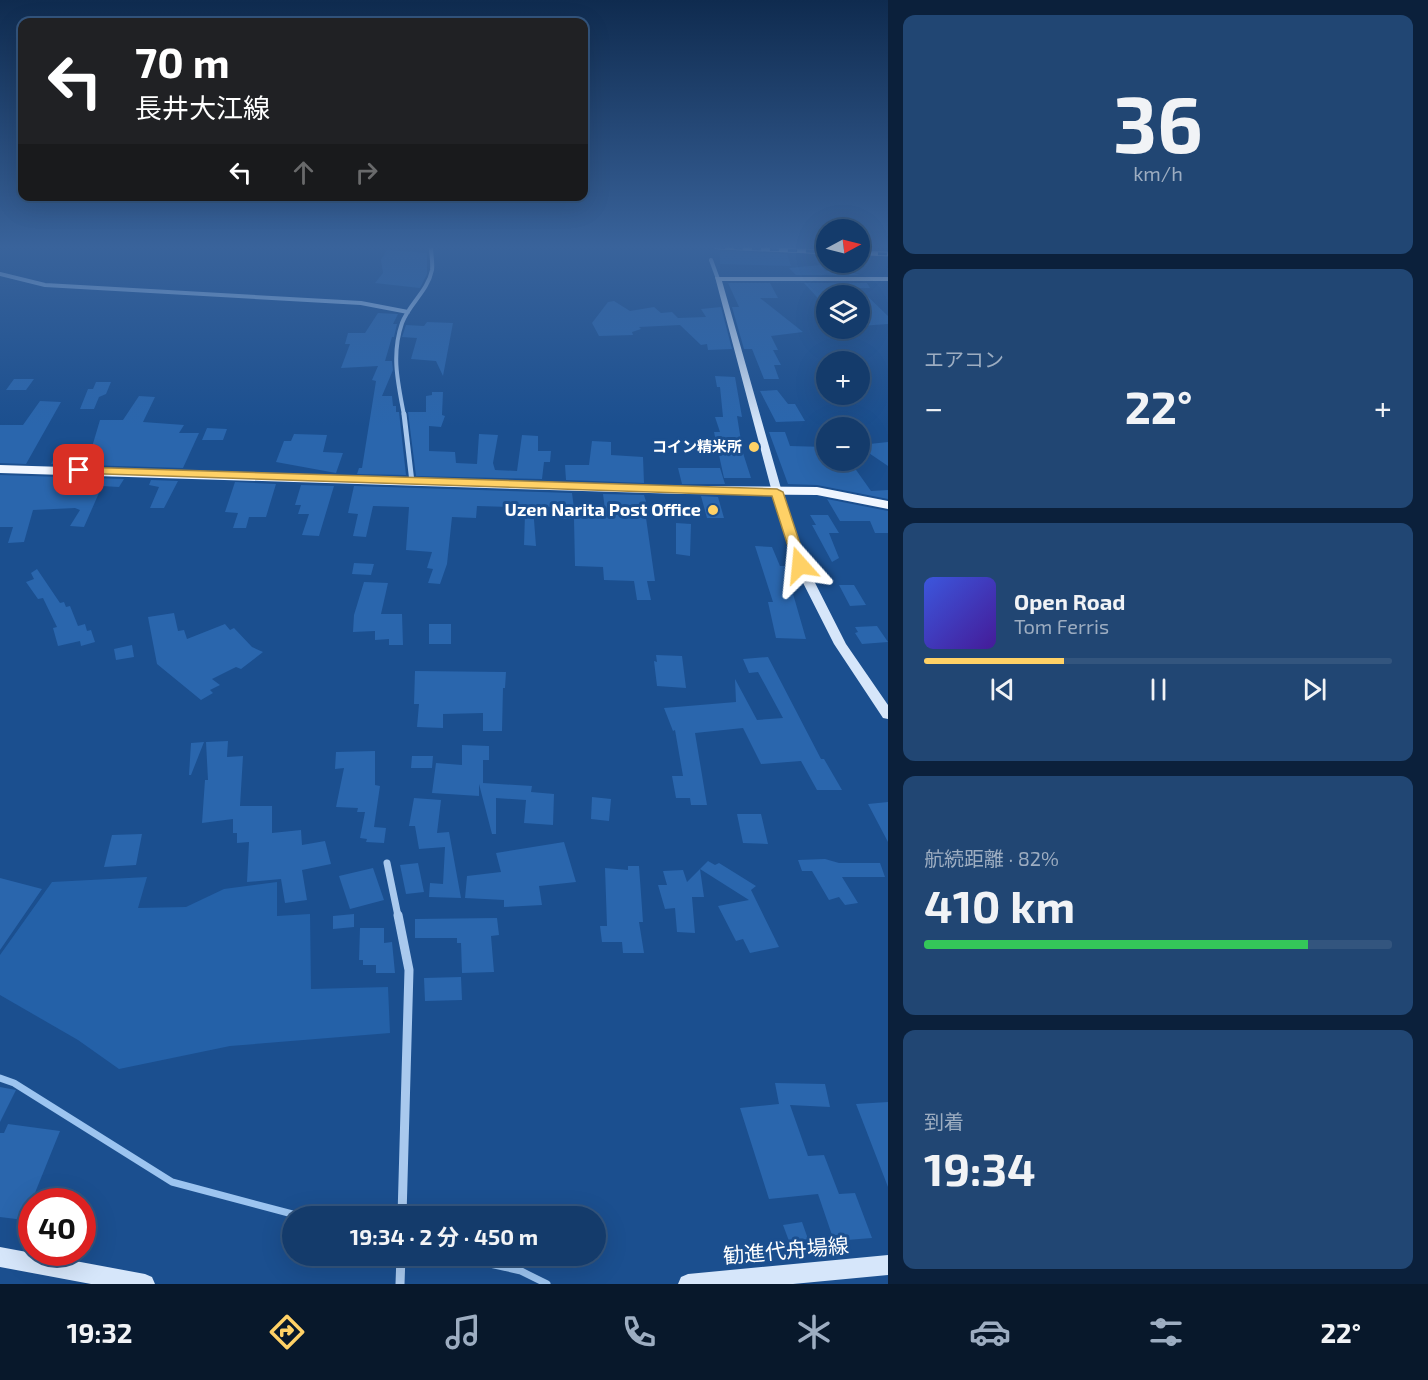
<!DOCTYPE html>
<html lang="ja">
<head>
<meta charset="utf-8">
<style>
  :root { --surface:#143b6b; --page:#214673; --text:#f1f3f6; --muted:#9dadc1; --line:#33557e; --accent:#ffd166 }
  body { margin:0; font-family:"Exo 2","Noto Sans JP",sans-serif; background:var(--page); color:var(--text); height:100vh; display:flex; flex-direction:column; font-size:22px; white-space:nowrap }
  * { box-sizing:border-box; margin:0 }
  p { font-size:20px; color:var(--muted) }
  .icon { flex:none; width:33px; height:33px; fill:none; stroke:currentColor; stroke-width:2; stroke-linecap:round; stroke-linejoin:round }
  .map { position:relative; flex:1; overflow:hidden }
  .details { display:flex; flex-direction:column; gap:15px; padding:15px; background:#0b203b; width:540px }
  .details>* { flex:none }
  .guide { position:absolute; left:18px; top:18px; width:570px; height:183px; border-radius:12px; box-shadow:0 6px 24px #0002,0 0 0 2px var(--line); background:#202124; color:#fff; overflow:hidden }
  .needle { width:39px; rotate:83deg }
  .fabs { position:absolute; left:816px; top:219px; display:grid; gap:12px }
  .fabs a { display:grid; place-items:center; width:54px; height:54px; border-radius:50%; background:var(--surface); box-shadow:0 6px 24px #0002,0 0 0 2px var(--line); font-size:30px }
  .speed { position:absolute; left:18px; top:1188px; display:flex; gap:12px; font-size:30px; font-weight:700; text-align:center }
  .speed>* { display:grid; place-content:center; width:78px; height:78px; border-radius:50%; background:var(--surface); box-shadow:0 6px 24px #0002,0 0 0 2px var(--line); line-height:1 }
  .speed .limit { border:9px solid #d22; background:#fff; color:#111 }
  .pin { position:absolute; display:grid; place-items:center; width:51px; height:51px; color:#fff; margin:-26px; border-radius:12px; box-shadow:0 3px 9px #0006 }
  .me { position:absolute; width:66px; margin:-33px; rotate:342deg; stroke-linejoin:round; filter:drop-shadow(0 0 4px #0008) }
  .turn { display:flex; align-items:center; gap:21px; height:126px; padding:0 18px; font-size:27px }
  .turn .icon { width:78px; height:78px; stroke-width:2.5 }
  .turn b { display:block; font-size:42px; line-height:51px }
  .lanes { display:flex; align-items:center; height:57px; padding:0 18px; background:#0003; justify-content:center; gap:30px; direction:ltr }
  .lanes .off { opacity:.35 }
  .big { font-size:45px; font-weight:700; line-height:1.1 }
  .details .widget { flex:1; display:flex; flex-direction:column; justify-content:center; gap:9px; min-width:0; padding:0 21px; border-radius:12px; background:var(--page) }
  .details .dial { align-items:center; gap:0 }
  .dial b { font-size:78px; line-height:1 }
  .song { display:flex; align-items:center; gap:18px }
  .cover { width:72px; height:72px; border-radius:9px; background:linear-gradient(135deg,hsl(230 70% 55%),hsl(260 70% 35%)) }
  .played { height:6px; border-radius:3px; background:linear-gradient(90deg,var(--accent) 30%,var(--line) 30%) }
  .keys { display:flex; justify-content:space-around; direction:ltr }
  .heat { display:flex; justify-content:space-between; align-items:center; font-size:33px; direction:ltr }
  .charge { height:9px; border-radius:4px; background:linear-gradient(90deg,#34c759 82%,var(--line) 0) }
  .trip { position:absolute; left:282px; top:1206px; width:324px; height:60px; border-radius:30px; background:var(--surface); box-shadow:0 6px 24px #0002,0 0 0 2px var(--line); font-weight:700; line-height:60px; text-align:center }
  .tabs { display:flex; height:96px; justify-content:space-around; align-items:center; background:#08182b; color:var(--muted) }
  .tabs .icon { width:42px; height:42px }
  .tabs .active { color:var(--accent) }
  .tabs b { font-size:27px; color:var(--text) }
  main { display:flex; flex:1; min-height:0 }
  .map>svg:first-child { display:block }
  .green { fill:#2461a8 }
  .lines { fill:none; stroke-linecap:round; stroke-linejoin:round }
  .stream { stroke:#9cc4f0; stroke-width:7 }
  .building { fill:#2a66ad }
  .street-far3 { stroke:#a9c9ee; stroke-width:4 }
  .street-far2 { stroke:#a9c9ee; stroke-width:5 }
  .street-far1 { stroke:#a9c9ee; stroke-width:7 }
  .street { stroke:#a9c9ee; stroke-width:9 }
  .secondary { fill:#d6e6fa; fill-rule:evenodd }
  .primary { fill:#f0f6ff; fill-rule:evenodd }
  .rail-casing { stroke:#fff; stroke-width:4.5 }
  .rail { stroke:#1b4f8f; stroke-width:3; stroke-dasharray:9; stroke-linecap:butt }
  .route { fill:#ffd166; stroke:#a68842; stroke-width:1.5 }
  .poi-dot { fill:#ffd166; stroke:#1b4f8f; stroke-width:2 }
  .labels { text-anchor:middle; stroke-width:6; stroke-linejoin:round; paint-order:stroke }
  .far-poi-label { font-size:15px; font-weight:bold; fill:#fff; stroke:#1b4f8f; text-anchor:end }
  .poi-label { font-size:18px; font-weight:bold; fill:#fff; stroke:#1b4f8f; text-anchor:end }
  .near-street-label { font-size:21px; fill:#fff; stroke:#1b4f8f }
</style>
</head>
<body>
<main>
<div class="map">
<svg width="888" height="1284" viewBox="0 0 888 1284">
  <rect width="100%" height="100%" fill="#1b4f8f"/>
  <path class="green" d="M729,251L787,254L791,266L720,264V252Z
    M147,877L138,908L186,907L224,889L277,882V916L310,914L311,989L388,987L390,1033L230,1046L119,1069L78,1040L0,995V955L52,882Z"/>
  <g class="lines">
    <path class="stream" d="M0,1078L14,1083L172,1182L300,1216
      M454,1256L521,1271L547,1284"/>
  </g>
  <path class="building" d="M387,250L427,253V274L420,288L375,283L383,273L381,260Z
    M821,265L825,271H847L860,275H796L789,268Z
    M728,283H770L778,298H760L803,332L771,336L778,350H773L781,365H774L779,379H764L752,349H744L732,307H739Z
    M804,283H867L870,288H859L888,316V324L860,326V296H826V307Z
    M614,301L630,311L654,307L661,313L672,312L678,318L706,317L701,309L721,307L732,349L708,350L707,344L701,345L680,325L639,327L641,329L632,332L633,335L599,336L592,323L608,302Z
    M378,313L398,314L393,324H397L394,337H392L385,361H392L393,370L382,396H392L393,406H396V412H399L406,475L357,474L359,468H362L376,381L372,380L378,366L341,368L350,344H345L348,333H365Z
    M427,322L453,323L443,376L436,361L411,359L417,338L402,337L406,325L424,326Z
    M715,376L735,377L742,417L737,416L743,453L751,478H724L714,432H720L715,417H723L720,387H717Z
    M14,379H34L26,390H6Z
    M96,382H111L106,394L99,397L94,409H80L88,389H93Z
    M777,390L788,404H795L805,421L776,422L760,391Z
    M432,392H443L442,415L445,416L441,427L429,426V451L455,452L456,463L477,464L479,434L498,435L493,463L495,470L517,471L522,435L538,436V451H551L550,462H544L542,479L416,476L408,412H426V396L432,395Z
    M139,396L155,397L143,422L184,425L179,433H199L183,468L51,464L60,446L92,447L100,420H123Z
    M40,401L61,402L26,464L0,463V425H23Z
    M207,428L227,429L223,440H202Z
    M769,432H785L790,446L826,447V460H849L871,491L888,490V499L817,485L788,484Z
    M294,434L327,435L323,452L343,453L336,473L276,462L284,441H291Z
    M592,441L611,442V455L643,457L644,483L566,480L565,465H589Z
    M888,442V466L860,447V445Z
    M678,468H720L725,484H682Z
    M0,475L124,479L119,487L102,486L84,527L70,526L80,510L75,508L33,510L24,542L8,543L13,527H0Z
    M151,480L178,481L164,508H150L159,487L149,485Z
    M235,482L276,484L266,517H249L246,528H233L238,513L225,512Z
    M301,485L334,486L319,536L302,535L309,514H298L301,505H295Z
    M354,486L572,493L575,516L606,518L603,494L644,495L649,511H645L655,581H647L651,600H637L634,581L604,580L603,567L575,566L574,519H560L559,510H556V507H533L536,546L524,545L525,514H513L512,507L477,506L476,518L452,517L447,564L440,584L428,583L433,569L427,568L432,552L406,550L409,507L373,506L366,537L353,536L358,514L348,513Z
    M701,496L718,497L724,518H707Z
    M827,499L888,511V533H875L870,521H840Z
    M810,515H828L839,533H829L839,558L832,562L812,525H816Z
    M676,523L691,524L690,556L676,554Z
    M755,546L772,547L780,566H785L806,639L776,638L768,602H773Z
    M354,563L374,564L371,575L352,574Z
    M37,569L60,603L64,602L66,607L70,606L78,626L85,624L87,631L91,630L95,642L81,646L80,641L58,646L53,628L57,627L43,598L38,599L26,582L34,579L31,573Z
    M364,582L388,583L381,614H402L403,645H389V639L375,640V631L353,632L354,615Z
    M839,585H854L866,605L850,606Z
    M174,613L178,631L184,630L187,639L225,624L230,630L234,628L252,647L263,652L241,669L236,667L212,679L220,685L210,690L213,693L201,700L157,664L148,617Z
    M429,624H451V644H429Z
    M877,626L888,642L862,644L855,633L858,632L855,627Z
    M132,645L134,657L116,660L114,649Z
    M656,655L682,656L686,688L657,686L654,661L657,662Z
    M768,657L821,759H824L842,790H817L801,761L761,764L743,728L695,733L707,805H691L690,798H676L672,776H683L675,730L673,731L664,708L736,702L735,679L757,720L783,718L758,672L749,673L743,659Z
    M415,671L506,672L505,688H503L502,731H483V713L443,714V728L417,727L419,704H414Z
    M228,741L227,757L243,756L240,806H272V833L301,830L302,845L325,841L331,864L302,870L307,900L285,903L281,879L247,882L249,842L237,843V833H233V819L202,823L205,780H208L206,742Z
    M204,742L191,775H189L191,743Z
    M462,745L489,746V760H483V783L532,786L531,792L554,794L553,825L524,823L526,800L496,798V834H492L479,784V796L432,793L436,763L462,765Z
    M375,751V785L380,786L374,827L386,828L384,843L366,842L367,839L360,838L365,812H357L358,808L336,807L344,768L335,769L336,752Z
    M412,756H433L432,768H411Z
    M592,797L611,799L609,821L591,819Z
    M414,798L441,800L437,833L449,832L461,898L429,897L430,883L443,884L445,847L419,849L415,826H409Z
    M888,802V842L868,804Z
    M737,814H761L768,844L743,843Z
    M142,834L136,865L104,867L112,835Z
    M564,842L576,882L539,886L542,905L504,907V900L465,898L467,876L501,872L496,853Z
    M825,859L839,863H880L885,877H842L858,903L845,905L839,897L829,900L812,871H802L798,860Z
    M708,861L715,865L719,863L756,886L751,890L779,947L750,953L743,939L736,941L718,906L749,900L700,869Z
    M418,863L424,892L406,894L400,865Z
    M628,866H639L643,922H639L644,953H623L622,942H602L600,926H607L605,868L628,870Z
    M373,868L384,900L350,909L339,876Z
    M700,869L704,897H692L695,933L677,932L675,908L665,909L658,885H667L663,871L683,870L687,882Z
    M0,878L42,889L0,950Z
    M354,914V927L333,929V916Z
    M497,918L499,935L491,936L494,972L462,973L461,943H457V938H415V919Z
    M360,928H384V943L392,942L395,973H376V965H363V960H359Z
    M461,977L462,1000L425,1001L424,978Z
    M775,1083L825,1084L830,1107L790,1105L808,1156L824,1155L839,1194L855,1193L872,1238L834,1241L818,1194L769,1199L740,1108L779,1104Z
    M0,1087L16,1090L0,1122Z
    M888,1102V1187L856,1104Z
    M8,1124L60,1131L24,1220L0,1217V1133H4Z
    M802,1222L808,1239L789,1241L783,1225Z"/>
  <g class="lines">
    <path class="street-far3" d="M711,260L718,279
      M0,274L45,285L361,303L408,312
      M404,415C398,383 391,355 402,323C409,304 428,291 432,270C433,263 431,254 431,247"/>
    <path class="street-far2" d="M404,414L412,482"/>
    <path class="street-far1" d="M387,863L398,916"/>
    <path class="street" d="M398,915L409,970L402,1216
      M400,1284L401,1256"/>
    <path class="secondary" d="M715,277H888V281H722L782,492L806,565L846,644L888,705V719L883,718L834,644L794,565L772,492Z
      M0,1247L145,1274L152,1277L155,1284H91L0,1267Z
      M888,1255V1275L793,1284H678L681,1277L688,1274Z"/>
    <path class="primary" d="M0,465L682,486L817,487L888,501V509L817,495L682,494L0,473Z"/>
    <defs>
      <path id="rail" d="M716,247L826,252
        M860,253L888,254"/>
    </defs>
    <use href="#rail" class="rail-casing"/>
    <use href="#rail" class="rail"/>
  </g>
  <linearGradient id="sky" x2="0" y2="1"><stop stop-color="#0f2b4f"/><stop offset="0.58" stop-color="#39639b"/><stop offset="1" stop-color="#39639b" stop-opacity="0"/></linearGradient>
  <rect width="888" height="426" fill="url(#sky)"/>
  <path class="route" d="M79,467L777,489L783,492L807,565L800,569L794,565L772,496L75,473L73,470Z"/>
  <g class="poi-dot">
    <circle cx="754" cy="447" r="6"/>
    <circle cx="713" cy="510" r="6"/>
  </g>
  <g class="labels">
    <g class="far-poi-label">
      <text x="742" y="452">コイン精米所</text>
    </g>
    <g class="poi-label">
      <text x="701" y="516">Uzen Narita Post Office</text>
    </g>
    <g class="near-street-label">
      <text transform="translate(786 1251) rotate(-5)" y="7">勧進代舟場線</text>
    </g>
  </g>
</svg>
<div class="fabs">
<a><svg class="needle" viewBox="-14 -14 28 28"><path d="M0-13l5 13h-10z" fill="#e53935"/><path d="M0 13l5-13h-10z" fill="#9dadc1"/></svg></a>
<a><svg class="icon" aria-label="layers" viewBox="0 0 24 24"><path d="M12 4l9 5-9 5-9-5zM3 14l9 5 9-5"/></svg></a>
<a>+</a>
<a>−</a>
</div>
<div class="speed"><div class="limit">40</div></div>
<div class="pin" style="left:79px;top:470px;background:#d93025"><svg class="icon" aria-label="arrive" viewBox="0 0 24 24"><path d="M6 21V4h12l-3 4 3 4H6"/></svg></div>
<svg class="me" style="left:800px;top:565px" viewBox="-20 -20 40 40"><path d="M0-17L14 15 0 8-14 15z" fill="#ffd166" stroke="#fff" stroke-width="4"/></svg>
<div class="trip">19:34 · 2 分 · 450 m</div>
<div class="guide">
<div class="turn"><svg class="icon" aria-label="left" viewBox="0 0 24 24"><path d="M17 20v-9H6M10 6l-5 5 5 5"/></svg><div><b>70 m</b>長井大江線</div></div>
<div class="lanes"><svg class="icon" aria-label="left" viewBox="0 0 24 24"><path d="M17 20v-9H6M10 6l-5 5 5 5"/></svg><svg class="icon off" aria-label="ahead" viewBox="0 0 24 24"><path d="M12 20V5M6 11l6-6 6 6"/></svg><svg class="icon off" aria-label="right" viewBox="0 0 24 24"><path d="M7 20v-9h11M14 6l5 5-5 5"/></svg></div>
</div>
</div>
<section class="details">
<div class="widget dial"><b>36</b><p>km/h</p></div>
<div class="widget"><p>エアコン</p>
<div class="heat"><a>−</a><b class="big">22°</b><a>+</a></div>
</div>
<div class="widget">
<div class="song"><i class="cover"></i><div><b>Open Road</b><p>Tom Ferris</p></div></div>
<div class="played"></div>
<div class="keys"><svg class="icon" aria-label="previous" viewBox="0 0 24 24"><path d="M18 5L8 12l10 7zM5 5v14"/></svg><svg class="icon" aria-label="pause" viewBox="0 0 24 24"><path d="M8 5v14M16 5v14"/></svg><svg class="icon" aria-label="next" viewBox="0 0 24 24"><path d="M6 5l10 7-10 7zM19 5v14"/></svg></div>
</div>
<div class="widget"><p>航続距離 · 82%</p><b class="big">410 km</b><div class="charge"></div></div>
<div class="widget"><p>到着</p><b class="big">19:34</b></div>
</section>
</main>
<nav class="tabs">
<b>19:32</b>
<svg class="icon active" aria-label="directions" viewBox="0 0 24 24"><path d="M12 3l9 9-9 9-9-9zM9 14v-3h6M13 9l2 2-2 2"/></svg>
<svg class="icon" aria-label="music" viewBox="0 0 24 24"><path d="M9 18V5l10-2v13"/><circle cx="6" cy="18" r="3"/><circle cx="16" cy="16" r="3"/></svg>
<svg class="icon" aria-label="phone" viewBox="0 0 24 24"><path d="M5 4h4l2 5-3 2q2 4 5 5l2-3 5 2v4C11 20 4 13 5 4z"/></svg>
<svg class="icon" aria-label="climate" viewBox="0 0 24 24"><path d="M12 3v18M4 7l16 10M4 17L20 7"/></svg>
<svg class="icon" aria-label="car" viewBox="0 0 24 24"><path d="M5 17H2v-5l4-1 3-4h7l3 4 3 1v5h-3M9 17h6M6 11h13"/><circle cx="7" cy="17" r="2"/><circle cx="17" cy="17" r="2"/></svg>
<svg class="icon" aria-label="filters" viewBox="0 0 24 24"><path d="M4 7h16M4 17h16"/><circle cx="9" cy="7" r="2"/><circle cx="15" cy="17" r="2"/></svg>
<b>22°</b>
</nav>
</body>
</html>
